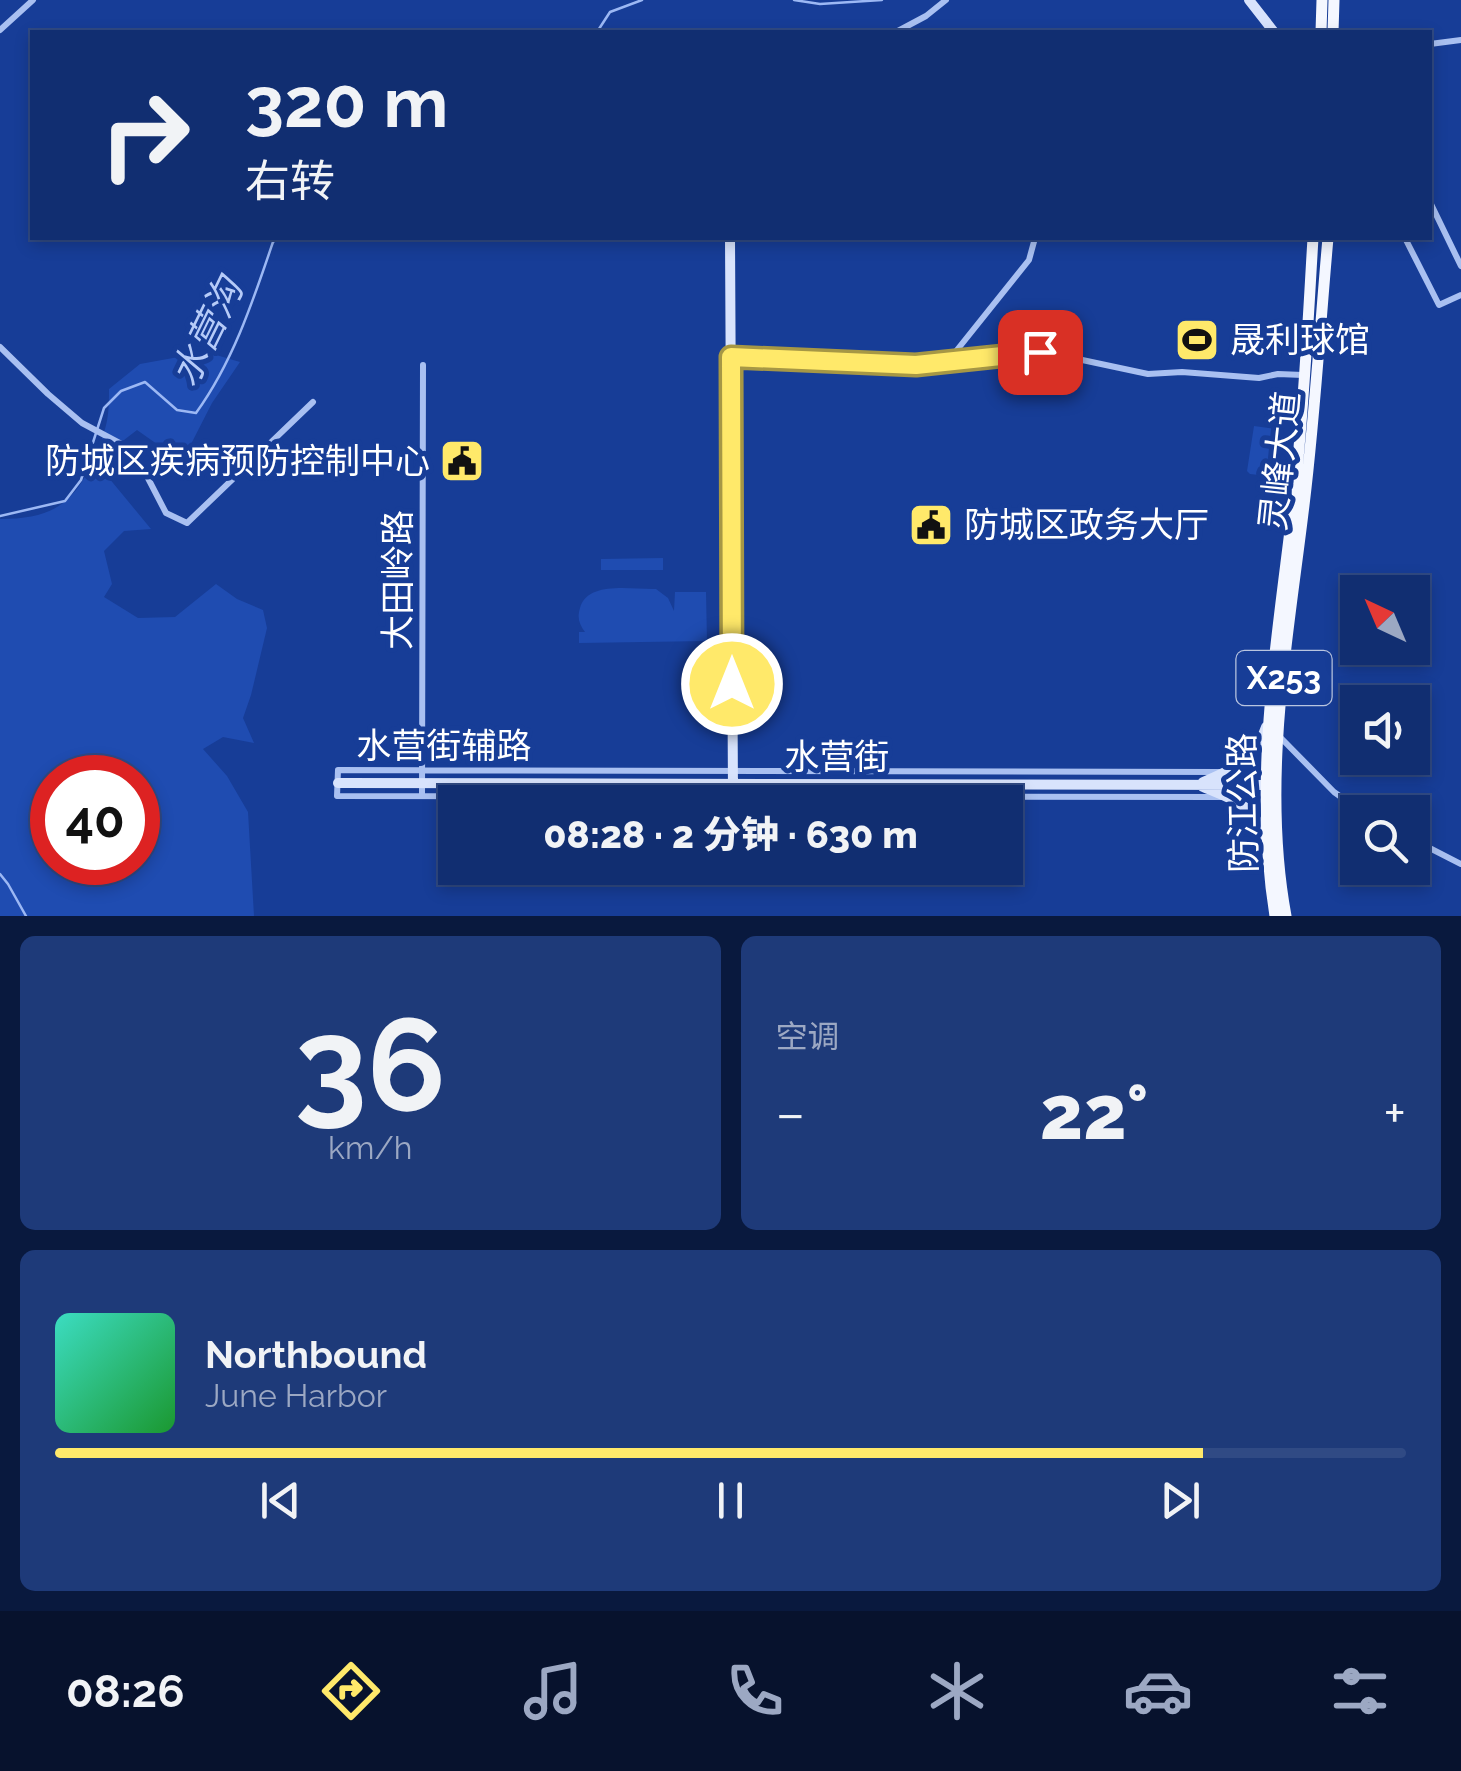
<!DOCTYPE html>
<html lang="zh">
<head>
<meta charset="utf-8">
<style>
  :root { --surface:#112e71; --page:#1e3a79; --text:#f1f3f6; --muted:#9ca8c3; --line:#304a84; --accent:#ffe96a }
  body { margin:0; font-family:Raleway,"Noto Sans SC",sans-serif; background:var(--page); color:var(--text); height:100vh; display:flex; flex-direction:column; font-size:38px; white-space:nowrap }
  * { box-sizing:border-box; margin:0 }
  p { font-size:32px; color:var(--muted) }
  .icon { flex:none; width:55px; height:55px; fill:none; stroke:currentColor; stroke-width:2; stroke-linecap:round; stroke-linejoin:round }
  .map { position:relative; height:916px; overflow:hidden }
  .side { display:flex; flex-direction:column; gap:20px; padding:20px; background:#09193e; flex:1 }
  .side>* { flex:none }
  .hud { position:absolute; left:30px; top:30px; width:1402px; height:210px; border-radius:0px; box-shadow:0 5px 15px #0003,0 0 0 2px var(--line); background:#112e71; color:var(--text); overflow:hidden }
  .needle { width:65px; rotate:316deg }
  .controls { position:absolute; left:1340px; top:575px; display:grid; gap:20px }
  .controls a { display:grid; place-items:center; width:90px; height:90px; border-radius:0px; background:var(--surface); box-shadow:0 5px 15px #0003,0 0 0 2px var(--line); font-size:50px }
  .speed { position:absolute; left:30px; top:755px; display:flex; gap:20px; font-size:50px; font-weight:700; text-align:center }
  .speed>* { display:grid; place-content:center; width:130px; height:130px; border-radius:50%; background:var(--surface); box-shadow:0 5px 15px #0003,0 0 0 2px var(--line); line-height:1 }
  .speed .limit { border:15px solid #d22; background:#fff; color:#111 }
  .pin { position:absolute; display:grid; place-items:center; width:85px; height:85px; color:#fff; margin:-42px; border-radius:20px; box-shadow:0 5px 15px #0006 }
  .me { position:absolute; width:110px; margin:-55px; rotate:0deg; stroke-linejoin:round; filter:drop-shadow(0 0 8px #0008) }
  .turn { display:flex; align-items:center; gap:35px; height:210px; padding:0 50px; font-size:45px }
  .turn .icon { width:130px; height:130px; stroke-width:2.5 }
  .turn b { display:block; font-size:70px; line-height:85px }
  .big { font-size:75px; font-weight:800; line-height:1.1 }
  .side .tile { flex:1; display:flex; flex-direction:column; justify-content:center; gap:15px; min-width:0; padding:0 35px; border-radius:15px; background:var(--page) }
  .side .dial { align-items:center; gap:0 }
  .dial b { font-size:130px; line-height:1 }
  .song { display:flex; align-items:center; gap:30px }
  .cover { width:120px; height:120px; border-radius:15px; background:linear-gradient(135deg,hsl(170 70% 55%),hsl(130 70% 35%)) }
  .played { height:10px; border-radius:5px; background:linear-gradient(90deg,var(--accent) 85%,var(--line) 85%) }
  .keys { display:flex; justify-content:space-around; direction:ltr }
  .heat { display:flex; justify-content:space-between; align-items:center; font-size:55px; direction:ltr }
  .side .tiles { flex:1; display:grid; gap:20px; grid-template-columns:1fr 1fr }
  .tile:last-child { grid-column:span 2 }
  .trip { position:absolute; left:438px; top:785px; width:585px; height:100px; border-radius:0px; background:var(--surface); box-shadow:0 5px 15px #0003,0 0 0 2px var(--line); font-weight:800; line-height:100px; text-align:center }
  .tabs { display:flex; height:160px; justify-content:space-around; align-items:center; background:#07122d; color:var(--muted) }
  .tabs .icon { width:70px; height:70px }
  .tabs .on { color:var(--accent) }
  .tabs b { font-size:45px; color:var(--text) }
  .map>svg:first-child { display:block }
  .green { fill:#1f4cb1; fill-rule:evenodd }
  .lines { fill:none; stroke-linecap:round; stroke-linejoin:round }
  .stream { stroke:#9cb8f4; stroke-width:2.5 }
  .street { stroke:#a9c0f1; stroke-width:6 }
  .secondary { stroke:#d8e3fc; stroke-width:10 }
  .primary { stroke:#f4f7ff; stroke-width:11 }
  .route-casing { stroke:#a69745; stroke-width:25 }
  .route { stroke:#ffe96a; stroke-width:18 }
  .labels { text-anchor:middle; stroke-width:10; stroke-linejoin:round; paint-order:stroke }
  .shield { fill:#173d97; stroke:#b9c5e0; stroke-width:2.5 }
  .shield-label { font-size:32px; font-weight:bold; fill:#fff }
  .poi-label { font-size:35px; fill:#fff; stroke:#173d97; text-anchor:start }
  .street-label { font-size:35px; fill:#fff; stroke:#173d97 }
  .water-label { font-size:38px; font-style:italic; fill:#b6cbf8; stroke:#173d97 }
</style>
</head>
<body>
<div class="map">
<svg width="1461" height="916" viewBox="0 0 1461 916">
  <rect width="100%" height="100%" fill="#173d97"/>
  <path class="green" d="M206,352L240,362L212,403L189,448L164,449L137,430L111,450L99,466L151,529L124,531L104,551L112,584L104,597L138,618L175,617L216,584L237,599L263,610L267,628L251,695L243,718L254,743L223,737L203,749L227,776L248,812L254,916H0V519C52,519 75,504 95,456C107,427 109,420 109,389L140,364ZM52,778H138V862H52Z
    M1254,426L1283,430L1276,477L1250,474L1247,471Z
    M663,558V570H601V559Z
    M656,589L668,598L674,611L675,592H706L707,641L579,643V632H585C579,624 577,618 580,608C588,580 633,590 656,589Z"/>
  <g class="lines">
    <path class="stream" d="M794,0L820,4L882,0
      M597,32L610,12L642,0
      M0,516L65,501L81,480L104,408L121,391L145,382L177,410L196,413C233,362 253,301 273,242L278,238
      M0,874L8,884L26,916"/>
    <path class="street" d="M0,30L33,0
      M896,32L926,16L946,0
      M1430,44L1461,40
      M1430,202L1461,266
      M1405,238L1439,305L1461,295
      M0,347L48,394L82,423L127,447L137,457L166,513L187,523L313,402
      M731,357L916,365L949,360L1029,260L1035,238
      M949,360L1040,351L1148,374L1182,372L1259,378L1278,374L1303,375
      M1279,736L1334,792L1362,812
      M1220,772L338,770L337,796L1222,797
      M422,796L423,365
      M1412,839L1461,864"/>
    <path class="secondary" d="M1249,0L1274,32
      M730,238L733,796
      M1203,782C1232,770 1256,760 1266,727
      M338,783L1272,785
      M1203,787C1234,800 1251,803 1265,836"/>
    <path class="primary" d="M1321,32L1322,0
      M1333,32L1334,0
      M1275,916C1252,774 1279,630 1295,489C1304,406 1308,321 1313,238
      M1286,916C1261,781 1288,639 1304,505C1315,416 1320,326 1328,238"/>
  </g>
  <g class="lines">
    <defs>
      <path id="route" d="M732,684L731,357L916,365L1040,352"/>
    </defs>
    <use href="#route" class="route-casing"/>
    <use href="#route" class="route"/>
  </g>
  <defs>
    <symbol id="stadium-square" viewBox="-11 -11 22 22"><rect x="-9" y="-9" width="18" height="18" rx="4" fill="#ffe96a" stroke="#173d97"/><path d="M0-5a6.5 5 0 1 0 0 10a6.5 5 0 1 0 0-10ZM-3.5-1.8h7v3.6h-7Z" fill="#111"/></symbol>
    <symbol id="civic-square" viewBox="-11 -11 22 22"><rect x="-9" y="-9" width="18" height="18" rx="4" fill="#ffe96a" stroke="#173d97"/><path d="M-.6-6.5H3V-4.5H.6V-3L4-1V1h2V6H-6V1h2V-1L-.6-3ZM-1.2 2.5V6h2.4V2.5Z" fill="#111"/></symbol>
  </defs>
  <g fill-rule="evenodd">
    <use href="#stadium-square" x="1172" y="315" width="50" height="50"/>
    <use href="#civic-square" x="437" y="436" width="50" height="50"/>
    <use href="#civic-square" x="906" y="500" width="50" height="50"/>
  </g>
  <g class="labels">
    <rect class="shield" x="1236.5" y="651" width="95" height="54" rx="8"/>
    <g class="shield-label">
      <text x="1284" y="689">X253</text>
    </g>
    <g class="poi-label">
      <text x="1230" y="352">晟利球馆</text>
      <text x="430" y="473" text-anchor="end">防城区疾病预防控制中心</text>
      <text x="964" y="537">防城区政务大厅</text>
    </g>
    <g class="street-label">
      <text transform="translate(1280 461) rotate(-84)" y="12">灵峰大道</text>
      <text transform="translate(398 580) rotate(-90)" y="12">大田岭路</text>
      <text x="444" y="758">水营街辅路</text>
      <text x="837" y="769">水营街</text>
      <text transform="translate(1243 803) rotate(-91)" y="12">防江公路</text>
    </g>
    <g class="water-label">
      <text transform="translate(207 332) rotate(-64)" y="13">水营沟</text>
    </g>
  </g>
</svg>
<div class="controls">
<a><svg class="needle" viewBox="-14 -14 28 28"><path d="M0-13l5 13h-10z" fill="#e53935"/><path d="M0 13l5-13h-10z" fill="#9ca8c3"/></svg></a>
<a><svg class="icon" aria-label="sound" viewBox="0 0 24 24"><path d="M4 9h4l5-4v14l-5-4H4zM17 9q2 3 0 6"/></svg></a>
<a><svg class="icon" aria-label="search" viewBox="0 0 24 24"><circle cx="10" cy="10" r="6"/><path d="M15 15l6 6"/></svg></a>
</div>
<div class="speed"><div class="limit">40</div></div>
<div class="pin" style="left:1040px;top:352px;background:#d93025"><svg class="icon" aria-label="arrive" viewBox="0 0 24 24"><path d="M6 21V4h12l-3 4 3 4H6"/></svg></div>
<svg class="me" style="left:732px;top:684px" viewBox="-20 -20 40 40"><circle r="17" fill="#ffe96a" stroke="#fff" stroke-width="3"/><path d="M0-11L8 9 0 5-8 9z" fill="#fff"/></svg>
<div class="trip">08:28 · 2 分钟 · 630 m</div>
<div class="hud">
<div class="turn"><svg class="icon" aria-label="right" viewBox="0 0 24 24"><path d="M7 20v-9h11M14 6l5 5-5 5"/></svg><div><b>320 m</b>右转</div></div>
</div>
</div>
<section class="side">
<div class="tiles">
<div class="tile dial"><b>36</b><p>km/h</p></div>
<div class="tile"><p>空调</p>
<div class="heat"><a>−</a><b class="big">22°</b><a>+</a></div>
</div>
<div class="tile">
<div class="song"><i class="cover"></i><div><b>Northbound</b><p>June Harbor</p></div></div>
<div class="played"></div>
<div class="keys"><svg class="icon" aria-label="previous" viewBox="0 0 24 24"><path d="M18 5L8 12l10 7zM5 5v14"/></svg><svg class="icon" aria-label="pause" viewBox="0 0 24 24"><path d="M8 5v14M16 5v14"/></svg><svg class="icon" aria-label="next" viewBox="0 0 24 24"><path d="M6 5l10 7-10 7zM19 5v14"/></svg></div>
</div>
</div>
</section>
<nav class="tabs">
<b>08:26</b>
<svg class="icon on" aria-label="directions" viewBox="0 0 24 24"><path d="M12 3l9 9-9 9-9-9zM9 14v-3h6M13 9l2 2-2 2"/></svg>
<svg class="icon" aria-label="music" viewBox="0 0 24 24"><path d="M9 18V5l10-2v13"/><circle cx="6" cy="18" r="3"/><circle cx="16" cy="16" r="3"/></svg>
<svg class="icon" aria-label="phone" viewBox="0 0 24 24"><path d="M5 4h4l2 5-3 2q2 4 5 5l2-3 5 2v4C11 20 4 13 5 4z"/></svg>
<svg class="icon" aria-label="climate" viewBox="0 0 24 24"><path d="M12 3v18M4 7l16 10M4 17L20 7"/></svg>
<svg class="icon" aria-label="car" viewBox="0 0 24 24"><path d="M5 17H2v-5l4-1 3-4h7l3 4 3 1v5h-3M9 17h6M6 11h13"/><circle cx="7" cy="17" r="2"/><circle cx="17" cy="17" r="2"/></svg>
<svg class="icon" aria-label="filters" viewBox="0 0 24 24"><path d="M4 7h16M4 17h16"/><circle cx="9" cy="7" r="2"/><circle cx="15" cy="17" r="2"/></svg>
</nav>
</body>
</html>
